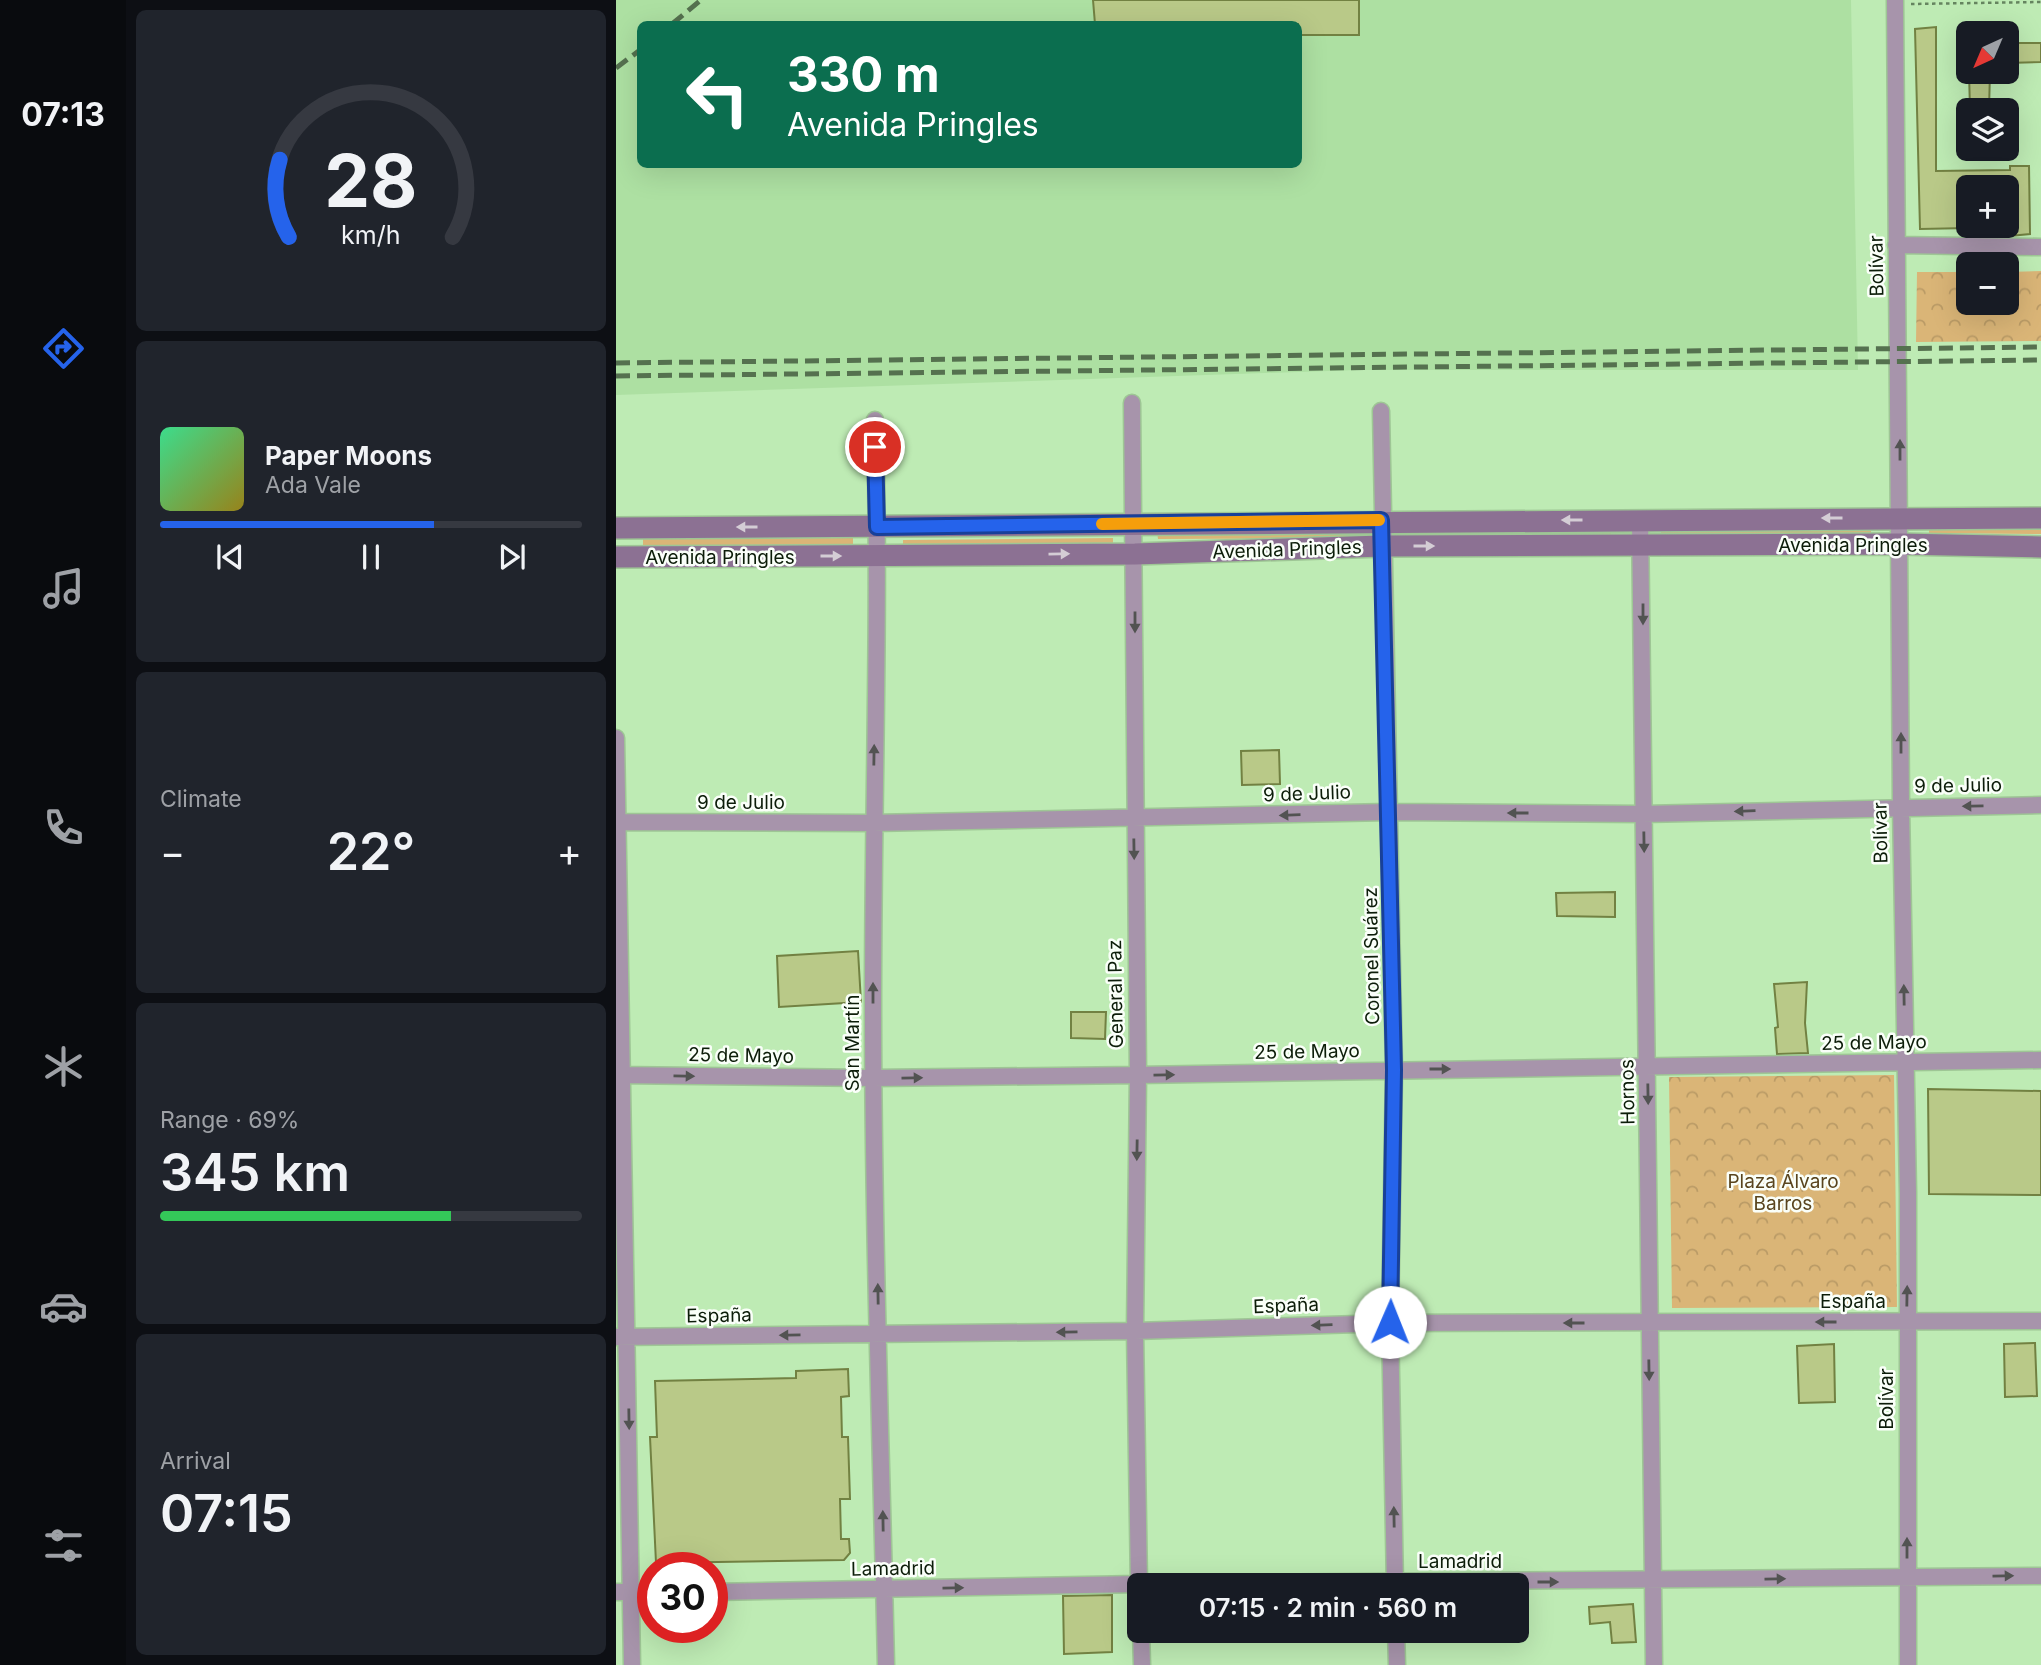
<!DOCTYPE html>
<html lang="en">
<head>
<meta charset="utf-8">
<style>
  :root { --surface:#171b24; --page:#20242c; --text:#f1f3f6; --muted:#9ea1a6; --line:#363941; --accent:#2563eb }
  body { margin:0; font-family:Inter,sans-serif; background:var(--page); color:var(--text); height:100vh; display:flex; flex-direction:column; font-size:26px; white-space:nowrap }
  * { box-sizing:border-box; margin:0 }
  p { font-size:23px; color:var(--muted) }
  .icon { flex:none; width:38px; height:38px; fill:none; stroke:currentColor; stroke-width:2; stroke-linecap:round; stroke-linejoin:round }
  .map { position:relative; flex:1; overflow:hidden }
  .details { display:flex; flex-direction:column; gap:10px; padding:10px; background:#0d0f14; width:490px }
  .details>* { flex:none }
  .hud { position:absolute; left:21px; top:21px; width:665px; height:147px; border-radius:10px; box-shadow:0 7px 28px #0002; background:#0b6e4f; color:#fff; overflow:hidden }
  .needle { width:46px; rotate:224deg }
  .buttons { position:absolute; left:1340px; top:21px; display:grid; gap:14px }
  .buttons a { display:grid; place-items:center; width:63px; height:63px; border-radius:10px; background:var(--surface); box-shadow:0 7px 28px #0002; font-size:35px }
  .speed { position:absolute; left:21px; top:1552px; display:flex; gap:14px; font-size:35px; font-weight:700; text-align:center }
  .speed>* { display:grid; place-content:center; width:91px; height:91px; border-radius:50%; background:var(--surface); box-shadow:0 7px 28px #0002; line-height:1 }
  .speed .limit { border:10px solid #d22; background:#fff; color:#111 }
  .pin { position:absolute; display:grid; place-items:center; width:60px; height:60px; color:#fff; margin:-30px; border:4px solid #fff; border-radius:50%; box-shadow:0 2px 7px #0007 }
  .me { position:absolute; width:77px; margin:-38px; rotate:1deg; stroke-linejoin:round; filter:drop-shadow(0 0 5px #0008) }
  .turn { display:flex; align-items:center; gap:24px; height:147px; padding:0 35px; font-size:32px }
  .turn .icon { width:91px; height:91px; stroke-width:2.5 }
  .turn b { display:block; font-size:49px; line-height:60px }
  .big { font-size:52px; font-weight:600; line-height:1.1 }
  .details .tile { flex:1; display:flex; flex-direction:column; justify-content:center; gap:10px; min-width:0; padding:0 24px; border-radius:10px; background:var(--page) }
  .details .dial { align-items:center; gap:0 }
  .dial svg { height:182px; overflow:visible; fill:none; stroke:var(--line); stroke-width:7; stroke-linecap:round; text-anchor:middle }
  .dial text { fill:var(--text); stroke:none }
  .song { display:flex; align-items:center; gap:21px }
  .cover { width:84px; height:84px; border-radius:10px; background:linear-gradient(135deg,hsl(150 70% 55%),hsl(50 70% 35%)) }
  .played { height:7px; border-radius:4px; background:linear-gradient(90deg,var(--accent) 65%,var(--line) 65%) }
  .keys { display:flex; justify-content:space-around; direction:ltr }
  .heat { display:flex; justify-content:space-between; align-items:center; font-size:38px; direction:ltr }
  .charge { height:10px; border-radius:5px; background:linear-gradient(90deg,#34c759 69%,var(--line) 0) }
  .trip { position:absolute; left:511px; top:1573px; width:402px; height:70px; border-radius:10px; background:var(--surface); box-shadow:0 7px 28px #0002; font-weight:600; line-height:70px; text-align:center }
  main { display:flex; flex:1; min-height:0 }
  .menu { display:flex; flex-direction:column; width:126px; justify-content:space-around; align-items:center; background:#090b0e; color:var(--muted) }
  .menu .icon { width:49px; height:49px }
  .menu .on { color:var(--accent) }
  .menu b { font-size:32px; color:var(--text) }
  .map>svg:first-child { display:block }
  .built { fill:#ade0a2; fill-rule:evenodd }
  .green { fill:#dab577 }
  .park { fill:url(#park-crowns) }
  .building { fill:#b9c988; stroke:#728142; stroke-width:2 }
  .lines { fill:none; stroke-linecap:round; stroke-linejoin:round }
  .street-casing { stroke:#9ec695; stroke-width:19 }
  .secondary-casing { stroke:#9ec695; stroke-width:24 }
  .path { stroke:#65845f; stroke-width:2.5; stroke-dasharray:3.5 3.5; stroke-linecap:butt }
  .street { stroke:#a794ab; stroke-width:16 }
  .secondary { stroke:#8c7193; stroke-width:21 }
  .rail { stroke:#55714f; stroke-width:5; stroke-dasharray:14 7; stroke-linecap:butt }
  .oneway { fill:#525352 }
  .oneway2 { fill:#d4cdd5 }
  .route-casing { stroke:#184099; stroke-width:18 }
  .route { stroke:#2563eb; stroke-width:12 }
  .slow { stroke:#f59e0b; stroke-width:12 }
  .labels { text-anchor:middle; stroke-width:5; stroke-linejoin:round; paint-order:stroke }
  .street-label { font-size:19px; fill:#0c1d09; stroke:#fafff9 }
  .park-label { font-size:19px; fill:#59441d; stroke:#fafff9 }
</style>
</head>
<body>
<main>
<nav class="menu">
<b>07:13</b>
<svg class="icon on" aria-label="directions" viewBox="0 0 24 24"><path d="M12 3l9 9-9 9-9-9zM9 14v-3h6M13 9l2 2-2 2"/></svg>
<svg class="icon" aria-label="music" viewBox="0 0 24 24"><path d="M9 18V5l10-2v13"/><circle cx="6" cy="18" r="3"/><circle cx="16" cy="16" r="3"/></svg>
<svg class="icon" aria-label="phone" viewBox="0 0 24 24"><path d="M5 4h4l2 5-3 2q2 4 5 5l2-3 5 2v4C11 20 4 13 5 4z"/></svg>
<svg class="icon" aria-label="climate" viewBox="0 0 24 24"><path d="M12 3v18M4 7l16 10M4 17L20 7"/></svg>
<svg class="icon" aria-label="car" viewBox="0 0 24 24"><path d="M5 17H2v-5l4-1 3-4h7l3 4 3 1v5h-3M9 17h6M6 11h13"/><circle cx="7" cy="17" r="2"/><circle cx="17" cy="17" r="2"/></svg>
<svg class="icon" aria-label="filters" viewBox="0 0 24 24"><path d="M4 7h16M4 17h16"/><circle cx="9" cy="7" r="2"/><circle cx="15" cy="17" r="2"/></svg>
</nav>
<section class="details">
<div class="tile dial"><svg viewBox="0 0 100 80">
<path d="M14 69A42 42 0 1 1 86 69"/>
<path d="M14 69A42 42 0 0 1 10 35" stroke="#2563eb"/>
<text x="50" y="56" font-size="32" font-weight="700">28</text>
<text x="50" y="72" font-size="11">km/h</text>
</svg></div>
<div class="tile">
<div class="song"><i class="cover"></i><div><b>Paper Moons</b><p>Ada Vale</p></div></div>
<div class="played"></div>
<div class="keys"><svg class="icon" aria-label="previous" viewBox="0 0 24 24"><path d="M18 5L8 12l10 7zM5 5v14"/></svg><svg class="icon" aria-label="pause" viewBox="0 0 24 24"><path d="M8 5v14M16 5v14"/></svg><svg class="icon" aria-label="next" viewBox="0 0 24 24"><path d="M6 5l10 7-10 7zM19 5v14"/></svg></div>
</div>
<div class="tile"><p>Climate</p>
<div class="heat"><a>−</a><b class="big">22°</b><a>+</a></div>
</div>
<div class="tile"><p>Range · 69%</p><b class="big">345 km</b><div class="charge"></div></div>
<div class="tile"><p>Arrival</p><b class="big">07:15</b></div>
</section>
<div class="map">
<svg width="1425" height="1665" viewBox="0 0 1425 1665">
  <defs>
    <pattern id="park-crowns" width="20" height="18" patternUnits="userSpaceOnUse" patternTransform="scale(1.75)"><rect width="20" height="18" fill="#dab577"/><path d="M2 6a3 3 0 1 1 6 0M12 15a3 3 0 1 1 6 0" fill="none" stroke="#ba9b66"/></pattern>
  </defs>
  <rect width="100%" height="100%" fill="#beebb4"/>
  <path class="built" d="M0,0H1235L1242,370H741L0,395ZM24,24H682V164H24Z"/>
  <path class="green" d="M994,527L995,534L785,535L784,529Z
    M1313,527H1425V534L1313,533Z
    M1255,528V535L1045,536V529Z
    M751,531V538L542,539L541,532Z
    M237,538V545L27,546V539Z
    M497,538V545L287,546V540Z"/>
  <path class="park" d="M1425,271V341L1300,342L1301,272H1353V303H1391V272Z
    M1278,1075L1281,1307L1056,1308L1053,1077Z"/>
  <path class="building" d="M477,0H743V35H682V24H479Z
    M1320,27V171L1394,170V166H1413L1414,234L1394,236V187H1353V228L1304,229L1299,29Z
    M1391,43H1425V62L1391,63Z
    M1353,72H1374L1373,110H1354Z
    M663,750L664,784L626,785L625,751Z
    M999,892V917L941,916L940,893Z
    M242,951L245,1002L163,1007L161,956Z
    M1191,982L1189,1023L1192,1053L1161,1054L1159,1028L1162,1027L1158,984Z
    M455,1012H490L489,1039L455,1038Z
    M1312,1089L1425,1091V1195L1313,1194Z
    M1419,1343L1421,1396L1389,1397L1388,1344Z
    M1218,1344L1219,1402L1183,1403L1181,1346Z
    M232,1369L233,1396L225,1397L226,1437H232L234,1499H224L225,1539H233L234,1553L228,1560L40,1563L34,1437H41L39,1381L180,1378V1371Z
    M496,1595V1652L448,1654L447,1596Z
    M1017,1604L1020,1642L996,1643L994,1622L974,1624L973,1607Z"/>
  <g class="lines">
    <defs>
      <path id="street" d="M1279,0L1285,807L1292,1193V1665
        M1280,245L1425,247
        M516,403L522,1075L519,1331L523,1586
        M765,411L778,1070L774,1323L779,1586
        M259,420C264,614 257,808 257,1002C257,1223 265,1444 270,1665
        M1024,520L1038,1665
        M0,738L16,1665
        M0,822L257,823L773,812L1027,814L1425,805
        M0,1075L257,1078L522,1075L1425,1060
        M0,1337L519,1331L774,1323L1425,1321
        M0,1592H37
        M96,1592L523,1584L1425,1576
        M525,1631L526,1665
        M780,1631L781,1665"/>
      <path id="secondary" d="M0,528L1425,518
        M0,557L519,554L766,546L1284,544L1425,547"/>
    </defs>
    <use href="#street" class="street-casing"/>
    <use href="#secondary" class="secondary-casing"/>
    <path class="path" d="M1295,4L1425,2"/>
    <use href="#street" class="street"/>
    <use href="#secondary" class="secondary"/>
    <path class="rail" d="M56,24L85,0
      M0,68L24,50
      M0,363L1425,347
      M0,376L1425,360"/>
  </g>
  <defs><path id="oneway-solid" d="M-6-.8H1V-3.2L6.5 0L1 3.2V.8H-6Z" transform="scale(1.75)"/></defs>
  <g class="oneway">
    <use href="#oneway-solid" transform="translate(1284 450) rotate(-90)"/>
    <use href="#oneway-solid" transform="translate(1027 614) rotate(90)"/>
    <use href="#oneway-solid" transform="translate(519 622) rotate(90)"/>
    <use href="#oneway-solid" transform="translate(1285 743) rotate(-90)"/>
    <use href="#oneway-solid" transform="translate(258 755) rotate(-89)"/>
    <use href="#oneway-solid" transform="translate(1357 806) rotate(179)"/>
    <use href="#oneway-solid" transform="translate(1129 811) rotate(178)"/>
    <use href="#oneway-solid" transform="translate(902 813) rotate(-180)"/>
    <use href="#oneway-solid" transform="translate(674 815) rotate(178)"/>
    <use href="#oneway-solid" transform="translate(1028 842) rotate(89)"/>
    <use href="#oneway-solid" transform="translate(518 849) rotate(89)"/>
    <use href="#oneway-solid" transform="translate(257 993) rotate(-90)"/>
    <use href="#oneway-solid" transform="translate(1288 995) rotate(-91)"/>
    <use href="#oneway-solid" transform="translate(824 1069)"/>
    <use href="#oneway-solid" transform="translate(548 1075) rotate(-1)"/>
    <use href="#oneway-solid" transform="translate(68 1076) rotate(1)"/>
    <use href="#oneway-solid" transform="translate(296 1078) rotate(-1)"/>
    <use href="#oneway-solid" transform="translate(1032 1094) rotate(89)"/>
    <use href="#oneway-solid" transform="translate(521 1150) rotate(91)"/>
    <use href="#oneway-solid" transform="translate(262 1294) rotate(-91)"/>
    <use href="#oneway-solid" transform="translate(1291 1296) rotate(-89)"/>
    <use href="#oneway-solid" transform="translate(1210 1322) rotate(180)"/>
    <use href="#oneway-solid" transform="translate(958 1323) rotate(-180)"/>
    <use href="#oneway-solid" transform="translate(706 1325) rotate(178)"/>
    <use href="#oneway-solid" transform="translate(451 1332) rotate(179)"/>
    <use href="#oneway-solid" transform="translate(174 1335) rotate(179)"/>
    <use href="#oneway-solid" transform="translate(1033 1370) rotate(89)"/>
    <use href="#oneway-solid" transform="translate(13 1419) rotate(89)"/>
    <use href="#oneway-solid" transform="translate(778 1517) rotate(-91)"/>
    <use href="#oneway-solid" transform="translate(267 1521) rotate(-91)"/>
    <use href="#oneway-solid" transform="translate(1291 1548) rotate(-90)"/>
    <use href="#oneway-solid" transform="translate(1387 1576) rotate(-1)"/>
    <use href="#oneway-solid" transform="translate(1159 1579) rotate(-1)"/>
    <use href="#oneway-solid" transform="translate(932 1582)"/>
    <use href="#oneway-solid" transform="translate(337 1588) rotate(-1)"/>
  </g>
  <g class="oneway2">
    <use href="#oneway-solid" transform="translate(1216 518) rotate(180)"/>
    <use href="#oneway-solid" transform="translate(956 520) rotate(180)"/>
    <use href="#oneway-solid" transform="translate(131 527) rotate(180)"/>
    <use href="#oneway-solid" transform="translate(808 546)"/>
    <use href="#oneway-solid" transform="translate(443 554) rotate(-1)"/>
    <use href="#oneway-solid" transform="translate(215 556)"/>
  </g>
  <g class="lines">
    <defs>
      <path id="route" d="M259,447L261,527L765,520L778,1070L774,1322"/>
    </defs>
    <use href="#route" class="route-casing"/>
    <use href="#route" class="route"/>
    <path class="slow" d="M486,524L763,520"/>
  </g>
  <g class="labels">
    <g class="street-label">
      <text transform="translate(1260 266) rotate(-91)" y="7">Bolívar</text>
      <text x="1237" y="552">Avenida Pringles</text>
      <text transform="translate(671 549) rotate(-2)" y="7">Avenida Pringles</text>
      <text x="104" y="564">Avenida Pringles</text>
      <text transform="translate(1342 785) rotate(-1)" y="7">9 de Julio</text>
      <text transform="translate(691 793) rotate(-2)" y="7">9 de Julio</text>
      <text x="125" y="809">9 de Julio</text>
      <text transform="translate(1264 833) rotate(-91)" y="7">Bolívar</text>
      <text transform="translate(755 956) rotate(-91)" y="7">Coronel Suárez</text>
      <text transform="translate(499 994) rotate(-91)" y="7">General Paz</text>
      <text transform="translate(1258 1042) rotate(-1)" y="7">25 de Mayo</text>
      <text transform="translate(236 1043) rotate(-90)" y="7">San Martín</text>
      <text transform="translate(691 1051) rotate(-1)" y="7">25 de Mayo</text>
      <text transform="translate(125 1055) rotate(1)" y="7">25 de Mayo</text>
      <text transform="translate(1011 1092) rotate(-91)" y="7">Hornos</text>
      <text x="1237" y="1308">España</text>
      <text transform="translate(670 1305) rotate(-2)" y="7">España</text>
      <text transform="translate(103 1315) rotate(-1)" y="7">España</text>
      <text transform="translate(1270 1399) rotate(-90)" y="7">Bolívar</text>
      <text x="844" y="1568">Lamadrid</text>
      <text transform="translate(277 1568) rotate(-1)" y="7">Lamadrid</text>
    </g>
    <g class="park-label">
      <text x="1167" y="1188">Plaza Álvaro<tspan x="1167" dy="22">Barros</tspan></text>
    </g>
  </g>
</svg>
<div class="buttons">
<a><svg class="needle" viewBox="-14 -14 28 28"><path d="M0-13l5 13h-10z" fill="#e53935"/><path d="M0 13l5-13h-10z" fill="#9ea1a6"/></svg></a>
<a><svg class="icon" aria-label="layers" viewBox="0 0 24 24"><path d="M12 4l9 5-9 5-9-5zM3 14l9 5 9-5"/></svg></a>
<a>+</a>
<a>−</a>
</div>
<div class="speed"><div class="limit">30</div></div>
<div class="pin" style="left:259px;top:447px;background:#d93025"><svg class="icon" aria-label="arrive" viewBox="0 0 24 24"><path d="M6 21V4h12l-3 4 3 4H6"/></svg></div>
<svg class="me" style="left:774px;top:1322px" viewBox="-20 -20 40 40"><circle r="19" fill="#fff"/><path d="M0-13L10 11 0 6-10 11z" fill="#2563eb"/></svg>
<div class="trip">07:15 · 2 min · 560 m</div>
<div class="hud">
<div class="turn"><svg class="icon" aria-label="left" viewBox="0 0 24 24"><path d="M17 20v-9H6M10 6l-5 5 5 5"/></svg><div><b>330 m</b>Avenida Pringles</div></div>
</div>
</div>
</main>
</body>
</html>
